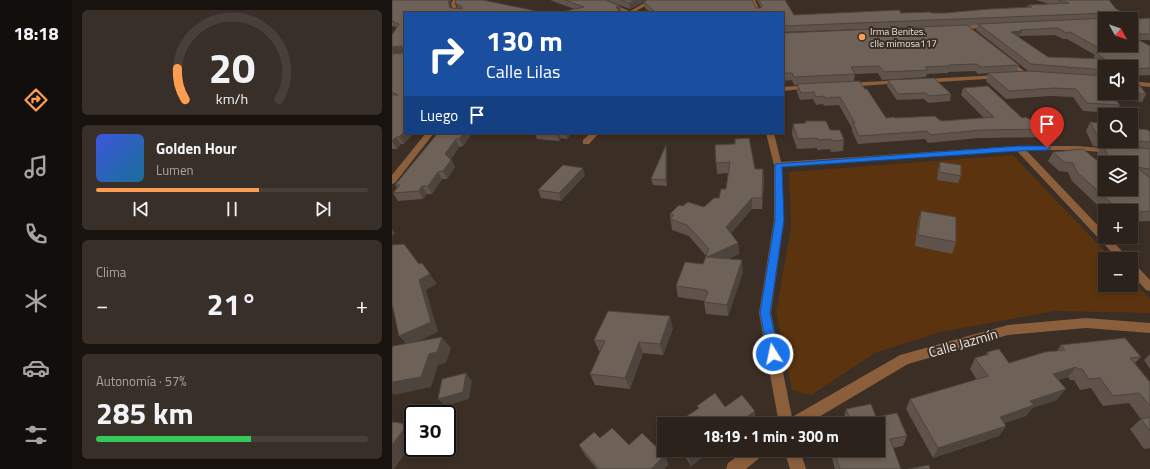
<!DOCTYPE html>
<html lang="es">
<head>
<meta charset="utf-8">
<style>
  :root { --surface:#2c221c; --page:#382f29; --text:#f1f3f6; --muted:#a6a4a3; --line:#483f3b; --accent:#fb9e51 }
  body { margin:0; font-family:"Titillium Web",sans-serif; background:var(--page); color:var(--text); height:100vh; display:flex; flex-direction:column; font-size:15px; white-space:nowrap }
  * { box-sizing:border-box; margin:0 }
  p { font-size:13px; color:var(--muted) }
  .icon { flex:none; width:22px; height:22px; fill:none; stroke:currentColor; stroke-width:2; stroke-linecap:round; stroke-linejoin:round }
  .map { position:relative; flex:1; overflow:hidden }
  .panel { display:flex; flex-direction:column; gap:10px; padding:10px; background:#18130f; width:320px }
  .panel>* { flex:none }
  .banner { position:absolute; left:12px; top:12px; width:380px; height:122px; border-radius:0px; box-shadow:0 2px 6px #0003,0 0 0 1px var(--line); background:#1a4fa0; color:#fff; overflow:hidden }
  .needle { width:26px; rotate:130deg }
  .tools { position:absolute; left:706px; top:12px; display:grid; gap:8px }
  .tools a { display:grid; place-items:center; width:40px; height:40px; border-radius:0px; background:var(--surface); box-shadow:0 2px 6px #0003,0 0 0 1px var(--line); font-size:20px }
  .speed { position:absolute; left:12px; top:405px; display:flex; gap:8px; font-size:20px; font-weight:700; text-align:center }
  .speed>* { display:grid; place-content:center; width:52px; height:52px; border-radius:50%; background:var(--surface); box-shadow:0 2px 6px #0003,0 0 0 1px var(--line); line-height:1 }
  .speed .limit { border:2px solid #111; border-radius:6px; background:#fff; color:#111 }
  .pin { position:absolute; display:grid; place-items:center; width:34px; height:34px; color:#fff; margin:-41px -17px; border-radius:50% 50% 50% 0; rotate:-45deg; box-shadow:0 0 4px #0007 }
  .pin .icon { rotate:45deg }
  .me { position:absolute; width:44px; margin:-22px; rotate:350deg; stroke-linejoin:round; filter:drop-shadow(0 0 3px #0008) }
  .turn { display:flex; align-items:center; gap:14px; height:84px; padding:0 16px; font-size:18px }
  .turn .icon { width:52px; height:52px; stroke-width:2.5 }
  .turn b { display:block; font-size:28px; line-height:34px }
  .then { display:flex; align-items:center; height:38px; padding:0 16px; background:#0003; gap:8px; font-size:15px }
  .big { font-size:30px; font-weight:700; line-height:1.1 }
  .panel .widget { flex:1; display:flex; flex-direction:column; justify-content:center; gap:6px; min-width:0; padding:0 14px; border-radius:6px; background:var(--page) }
  .panel .dial { align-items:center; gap:0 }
  .dial svg { height:104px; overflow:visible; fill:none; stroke:var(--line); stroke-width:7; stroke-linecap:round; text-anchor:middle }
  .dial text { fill:var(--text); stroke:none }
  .song { display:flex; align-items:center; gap:12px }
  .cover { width:48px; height:48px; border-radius:6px; background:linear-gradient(135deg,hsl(230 70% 55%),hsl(200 70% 35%)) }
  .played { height:4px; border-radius:2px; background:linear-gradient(90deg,var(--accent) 60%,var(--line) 60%) }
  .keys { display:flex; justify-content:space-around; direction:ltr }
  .heat { display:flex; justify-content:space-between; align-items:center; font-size:22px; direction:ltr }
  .charge { height:6px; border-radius:3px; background:linear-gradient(90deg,#34c759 57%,var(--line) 0) }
  .trip { position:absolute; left:265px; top:417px; width:228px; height:40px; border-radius:0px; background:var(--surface); box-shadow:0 2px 6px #0003,0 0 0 1px var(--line); font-weight:700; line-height:40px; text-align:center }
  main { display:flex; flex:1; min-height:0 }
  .tabs { display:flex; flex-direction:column; width:72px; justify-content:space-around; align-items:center; background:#120e0b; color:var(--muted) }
  .tabs .icon { width:28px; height:28px }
  .tabs .selected { color:var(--accent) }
  .tabs b { font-size:18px; color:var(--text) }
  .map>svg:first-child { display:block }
  .green { fill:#5b330f }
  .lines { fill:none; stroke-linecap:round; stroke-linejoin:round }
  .minor { fill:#8b5e3c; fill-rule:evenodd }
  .wall { fill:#5f534b; fill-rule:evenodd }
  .shaded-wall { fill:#4d443d }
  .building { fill:#6e6157; stroke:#4d443d; fill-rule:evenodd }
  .route { fill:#1a73e8; stroke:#114b97 }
  .poi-dot { fill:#fb9e51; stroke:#3a2e25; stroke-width:1.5 }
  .labels { text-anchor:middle; stroke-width:4; stroke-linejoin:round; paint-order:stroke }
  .far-poi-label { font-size:10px; fill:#eae2dc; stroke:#3a2e25; text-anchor:start }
  .near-street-label { font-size:14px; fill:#eae2dc; stroke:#3a2e25 }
</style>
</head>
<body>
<main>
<nav class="tabs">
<b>18:18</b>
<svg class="icon selected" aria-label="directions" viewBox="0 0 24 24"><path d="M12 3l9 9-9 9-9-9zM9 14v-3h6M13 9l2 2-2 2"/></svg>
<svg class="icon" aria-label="music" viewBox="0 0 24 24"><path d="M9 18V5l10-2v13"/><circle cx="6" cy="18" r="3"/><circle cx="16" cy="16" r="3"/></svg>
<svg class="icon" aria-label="phone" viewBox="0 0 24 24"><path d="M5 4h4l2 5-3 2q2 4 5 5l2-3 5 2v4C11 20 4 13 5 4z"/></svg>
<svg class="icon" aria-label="climate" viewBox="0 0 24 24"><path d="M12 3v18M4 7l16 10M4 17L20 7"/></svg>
<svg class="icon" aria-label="car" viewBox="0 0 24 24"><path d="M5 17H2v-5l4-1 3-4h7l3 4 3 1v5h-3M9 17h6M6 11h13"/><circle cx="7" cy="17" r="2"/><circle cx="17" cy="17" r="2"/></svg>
<svg class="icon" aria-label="filters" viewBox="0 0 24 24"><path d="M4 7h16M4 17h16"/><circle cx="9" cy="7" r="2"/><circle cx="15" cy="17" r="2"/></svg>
</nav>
<section class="panel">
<div class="widget dial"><svg viewBox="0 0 100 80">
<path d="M14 69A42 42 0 1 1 86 69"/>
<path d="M14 69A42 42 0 0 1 8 45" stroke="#fb9e51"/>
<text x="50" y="56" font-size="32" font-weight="700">20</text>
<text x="50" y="72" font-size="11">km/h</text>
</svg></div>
<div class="widget">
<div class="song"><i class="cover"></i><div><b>Golden Hour</b><p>Lumen</p></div></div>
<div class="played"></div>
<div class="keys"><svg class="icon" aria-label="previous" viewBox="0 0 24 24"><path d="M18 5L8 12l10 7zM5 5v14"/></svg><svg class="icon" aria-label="pause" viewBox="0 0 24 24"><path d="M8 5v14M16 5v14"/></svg><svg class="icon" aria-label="next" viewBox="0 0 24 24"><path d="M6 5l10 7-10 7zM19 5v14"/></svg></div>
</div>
<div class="widget"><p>Clima</p>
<div class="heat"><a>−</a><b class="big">21°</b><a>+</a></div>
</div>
<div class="widget"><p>Autonomía · 57%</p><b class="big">285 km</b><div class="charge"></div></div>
</section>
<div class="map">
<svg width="758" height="469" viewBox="0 0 758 469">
  <rect width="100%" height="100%" fill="#3a2e25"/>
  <path class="green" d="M621,155L720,259H713V285H739V279L758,299V313L663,311L548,332L483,353L419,395L400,390L384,312L399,228L397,172Z"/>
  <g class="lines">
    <path class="minor" d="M61,0H66L63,3L65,10L71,13L61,12L59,3Z
      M204,0H210L238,11L258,0H263L241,13H235Z
      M359,0H363L369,13H365Z
      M599,24L601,25V27L565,30L562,28L565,26Z
      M613,59H617L636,74V76H632L613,61Z
      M607,75L609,76V78L531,83L528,81L531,79Z
      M509,80L511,81V83L455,87L452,85L455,83Z
      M739,81L758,83V87L739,85Z
      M418,85L421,87L420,88L391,91V87Z
      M34,133H42L3,183L0,184V175Z
      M199,133H207L197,144H191V140Z
      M374,133H382L389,162L627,146H684L723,149L724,151L720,153L684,150H634L713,233V237H717L737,259H726L625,151L390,167L392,220L379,313L400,417L508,355L616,325L694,318L758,323V333L694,328L616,335L516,364L415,424H387L367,313L382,220V165Z
      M739,263L743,264L758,280V291L754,290L739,274Z
      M354,450H374L371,455L354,469H334L336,463Z
      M392,450H408L414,469H398Z"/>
  </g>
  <path class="wall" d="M0,0H59L58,3L59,8L66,9L64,4L149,12L13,13L12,144H9L5,149H0V54L10,53L0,54L5,27L0,26Z
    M158,0H213L228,6L229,12L182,9Z
    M214,0H255L238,9Z
    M365,0H393L402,15L509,13H553L635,7L636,5L657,4L644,0H717L724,9L745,19L758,18V40H747L758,46V75L739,76V67H713V93H739L754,94L750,102L723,99L728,105L724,113L691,111L681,97L658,96L614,99L594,81L596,73L586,74L583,71L556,72V73L535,74L534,77L490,80L486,73L463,74L462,81L473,89L494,118H503L546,119L550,121L592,118L569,95L571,88L630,118L660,129L656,137L586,138L536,143L533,139L466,144L460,131V128L447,105L432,106L431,104L424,105L421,99L408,100L405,92V85H402L400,80L391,81V33L627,65L624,72L636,71L584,30L586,25L391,32V13H258L253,8L252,2L364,8H369ZM739,19V45H713ZM663,35L671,39H675L703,55L701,59L656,57L627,38L628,36Z
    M496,80L559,94L558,101L536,103L532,99L505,100L495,86Z
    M413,121L438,130L452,140L451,151L439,152L438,149L425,150V148L405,149L400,134L401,124L413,123Z
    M698,122L713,124V141H739V128L758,132V221L739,222V211H713V212L680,181L676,172L667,171L656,161L661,152L711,165L705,154L709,147L701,146L694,131ZM713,163H739V189H713Z
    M46,133H80L71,146L67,147L59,159L63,167L55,179H50L40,194H35L31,199L6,201L1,193L5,188L3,185Z
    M143,133H180L175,139L169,138L167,141L145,139Z
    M343,139L363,169L372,180L370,209H360L339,233L346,243L347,254L336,259L351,272L336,316L314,314L312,302L313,301L286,297L284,286L311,264L314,256L297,236L280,230L278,214L291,206L312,207L327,198L334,189L336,173L325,174L323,145L343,144Z
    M274,145L275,151V186L261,185L259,179Z
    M548,162L569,176L566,183L545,180L546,169Z
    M193,175L169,201L149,198L146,190Z
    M529,211L564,242L560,254L523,246L526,222Z
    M281,328L271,355L251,353L238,389L203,385L198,374L208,351H207L202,340Z
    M669,345L749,357L743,363L758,382V448L752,449L738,429L749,419L737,403L711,406L699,388L688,390L682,380H678L676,377L666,380L665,400L640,408L634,416L612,423L614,426L607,436L541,458L514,409L518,399L585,380L578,369L583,358L594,355L595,352L617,363L665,351Z
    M758,354V369L752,360Z
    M454,409L484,417L515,436L511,446L501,448L509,469H443L440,458L441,450H486L453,423L452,419Z
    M208,438L273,455L276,465L272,469H205L193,455L187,445Z
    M289,450H320L299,466Z"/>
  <path class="shaded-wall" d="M56,0H59L58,3L60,13L58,8Z
    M243,0H255L238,9L237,3Z
    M228,6L229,12L224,7Z
    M630,31L627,38L619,32Z
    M10,46L13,52L0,54V47Z
    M13,131V133H22L12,144L7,137Z
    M72,133H80L71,146L67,139Z
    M164,133H167L169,138L167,141Z
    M173,133H180L175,139Z
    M4,137L9,144L5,149L0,141Z
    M64,139L67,147L57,161L53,154Z
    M274,145L275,151V186L274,180Z
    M59,160L63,167L55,179L51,171Z
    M191,168L193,175L169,201L167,193Z
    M371,169L372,180L370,209V198Z
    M46,172L50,179L40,194L36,186Z
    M30,186L35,194L31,199L27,191Z
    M360,198V209L335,238L334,227Z
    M0,229L3,233L0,237Z
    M346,243L347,254L316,268L315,257Z
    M350,260L351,272L336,316L335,305Z
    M30,263L45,284L34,290L46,332L16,346L7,336L27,280Z
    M278,316L281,328L271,355L268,344Z
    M50,337L59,348L54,363L46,365L39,387L2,395L0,393V382L37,354Z
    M247,342L251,353L238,389L233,378Z
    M684,367L676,377L653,384L661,374Z
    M74,373L80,381L77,399L53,406L46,399Z
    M674,389L665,400L640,408L634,416L601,427L608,417L638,401Z
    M363,411L364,421L360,424H345Z
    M16,424L21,428V443L2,469H0V445Z
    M614,426L607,436L541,458L546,448Z
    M305,450H320L299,466L296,456Z
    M273,455L276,465L272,469H259Z"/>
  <path class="building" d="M0,0H56L58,8L70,9L69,6L64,4L63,0H91L149,12L144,13H13V131L7,137H4L0,141V95H6L0,92V54L10,53L11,52L10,46L0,47V35L7,24L0,21Z
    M173,0H213L228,6L224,7L229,13H164L192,7Z
    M228,0H243L237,3Z
    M255,0H360L364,8H369L370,6L367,0H393L402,15L507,10L509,13L538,12L540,13H553L597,9L640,7L636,5L677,3L666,0H717L724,9L745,19L758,18V34H739V19H713V45H739V36L758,46V68L739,69V67H713V70L639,64L586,24L716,18L717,15L716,13L391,26V13H264L252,2ZM666,28L674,33L678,32L714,52L704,53L713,59L656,57L619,32L630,31L628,30Z
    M575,25L627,65L589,67L585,64L557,65L558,66L533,67L536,70L492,72L487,66L459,67L463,74L402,77L400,73H391V33Z
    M637,71L713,76V93H718L728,105L695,103L684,89L662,88L617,91L596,73Z
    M542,78L559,94L537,96L534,93L506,94L496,80Z
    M739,80H744L754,94L739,93Z
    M467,81L473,89H475L494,118L502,117L503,118L543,116L546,119L550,121L602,117L571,88L596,86L630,118L633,117L660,129L589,130L538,135L535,131L467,136L461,123H463L448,97L433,98L432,96L424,97L422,92L409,93L405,84Z
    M413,121H434L438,130H448L452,140L440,141L439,139L426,140L425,138L406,139L401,124L414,123Z
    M698,122L713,124V138L706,137Z
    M739,128L756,130L758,132V142L739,140Z
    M46,133H72L67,139H64L53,154L59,160L51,171L46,172L36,186H30L27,191L1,193L8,185H3Z
    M357,138L363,169H371L370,198H360L334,227L346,243L315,257L350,260L335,305L312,302L316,292H314V290L284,286L293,262L311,264L317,249L295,225L278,219L282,215L278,214L287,205L291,206L296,202L312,207L322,198H327L329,189H334L338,162L324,163L323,145L343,144V139Z
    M710,144L758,149V169L744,167L758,178V211L739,213V211H728L685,172L681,163L672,162L661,152L691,149L713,167V189H739V163H720Z
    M274,145V180L259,179Z
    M548,162L569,165V176L547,172Z
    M171,165L191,168L167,193L146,190Z
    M529,211L564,217V242L526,235Z
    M12,244L27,264L30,263L38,274L27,280L39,322L7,336L0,304V245Z
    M216,311L278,316L268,344L247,342L233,378L198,374L213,341L202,340Z
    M50,337L45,352L37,354L29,377L0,382V348L1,346Z
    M733,338L749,357L738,358L758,382V406L747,393L721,396L708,378L697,379L690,369H686L684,367L661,374L674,389L638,401L642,405L608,417L614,426L546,448L518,399L596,376L583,358L597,354L595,352L607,349L617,363L653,352L673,350L669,345Z
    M74,373L71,392L46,399L50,379Z
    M323,393L333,407L350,395L363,411L345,424H342V423L340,424H283L307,408L305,406Z
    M479,404L484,417L505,413L515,436L498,439L509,469H448L442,450H486V424H449L459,422L454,409Z
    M758,417V431L749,419Z
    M0,422L16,424L0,445Z
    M220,428L237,445L250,433L273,455L259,469H207L187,445L202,432L208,438Z
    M292,450H305L296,456Z
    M537,465L538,469H516Z"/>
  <path class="route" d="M627,146H655L659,148L655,150L627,151L390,167L392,220L378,313L387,354L385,358L381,360L377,358L368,313L383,220V164Z"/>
  <circle class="poi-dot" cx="470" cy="37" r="4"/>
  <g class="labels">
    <g class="far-poi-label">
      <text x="478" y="35">Irma Benites.<tspan x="478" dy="12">clle mimosa117</tspan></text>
    </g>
    <g class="near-street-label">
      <text transform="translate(571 343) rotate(-16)" y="5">Calle Jazmín</text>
    </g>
  </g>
</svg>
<div class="tools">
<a><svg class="needle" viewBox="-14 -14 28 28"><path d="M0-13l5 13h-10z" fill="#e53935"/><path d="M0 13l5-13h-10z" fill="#a6a4a3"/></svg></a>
<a><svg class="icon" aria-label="sound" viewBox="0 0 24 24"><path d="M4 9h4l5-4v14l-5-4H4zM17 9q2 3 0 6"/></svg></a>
<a><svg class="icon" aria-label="search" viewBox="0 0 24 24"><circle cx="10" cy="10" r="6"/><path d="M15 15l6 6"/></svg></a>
<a><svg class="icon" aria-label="layers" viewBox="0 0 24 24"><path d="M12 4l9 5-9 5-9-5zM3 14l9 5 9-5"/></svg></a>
<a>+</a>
<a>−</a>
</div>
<div class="speed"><div class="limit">30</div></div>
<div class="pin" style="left:655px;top:148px;background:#d93025"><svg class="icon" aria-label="arrive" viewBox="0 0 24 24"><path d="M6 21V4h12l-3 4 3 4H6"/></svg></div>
<svg class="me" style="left:381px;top:354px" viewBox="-20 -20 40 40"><circle r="17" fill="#1a73e8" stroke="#fff" stroke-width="3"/><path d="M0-11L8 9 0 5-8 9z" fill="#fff"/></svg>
<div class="trip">18:19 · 1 min · 300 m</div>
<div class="banner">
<div class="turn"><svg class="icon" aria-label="right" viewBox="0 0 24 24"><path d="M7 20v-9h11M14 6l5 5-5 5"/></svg><div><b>130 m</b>Calle Lilas</div></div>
<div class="then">Luego<svg class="icon" aria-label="arrive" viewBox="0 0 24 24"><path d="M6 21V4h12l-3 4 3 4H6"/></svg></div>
</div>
</div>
</main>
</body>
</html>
